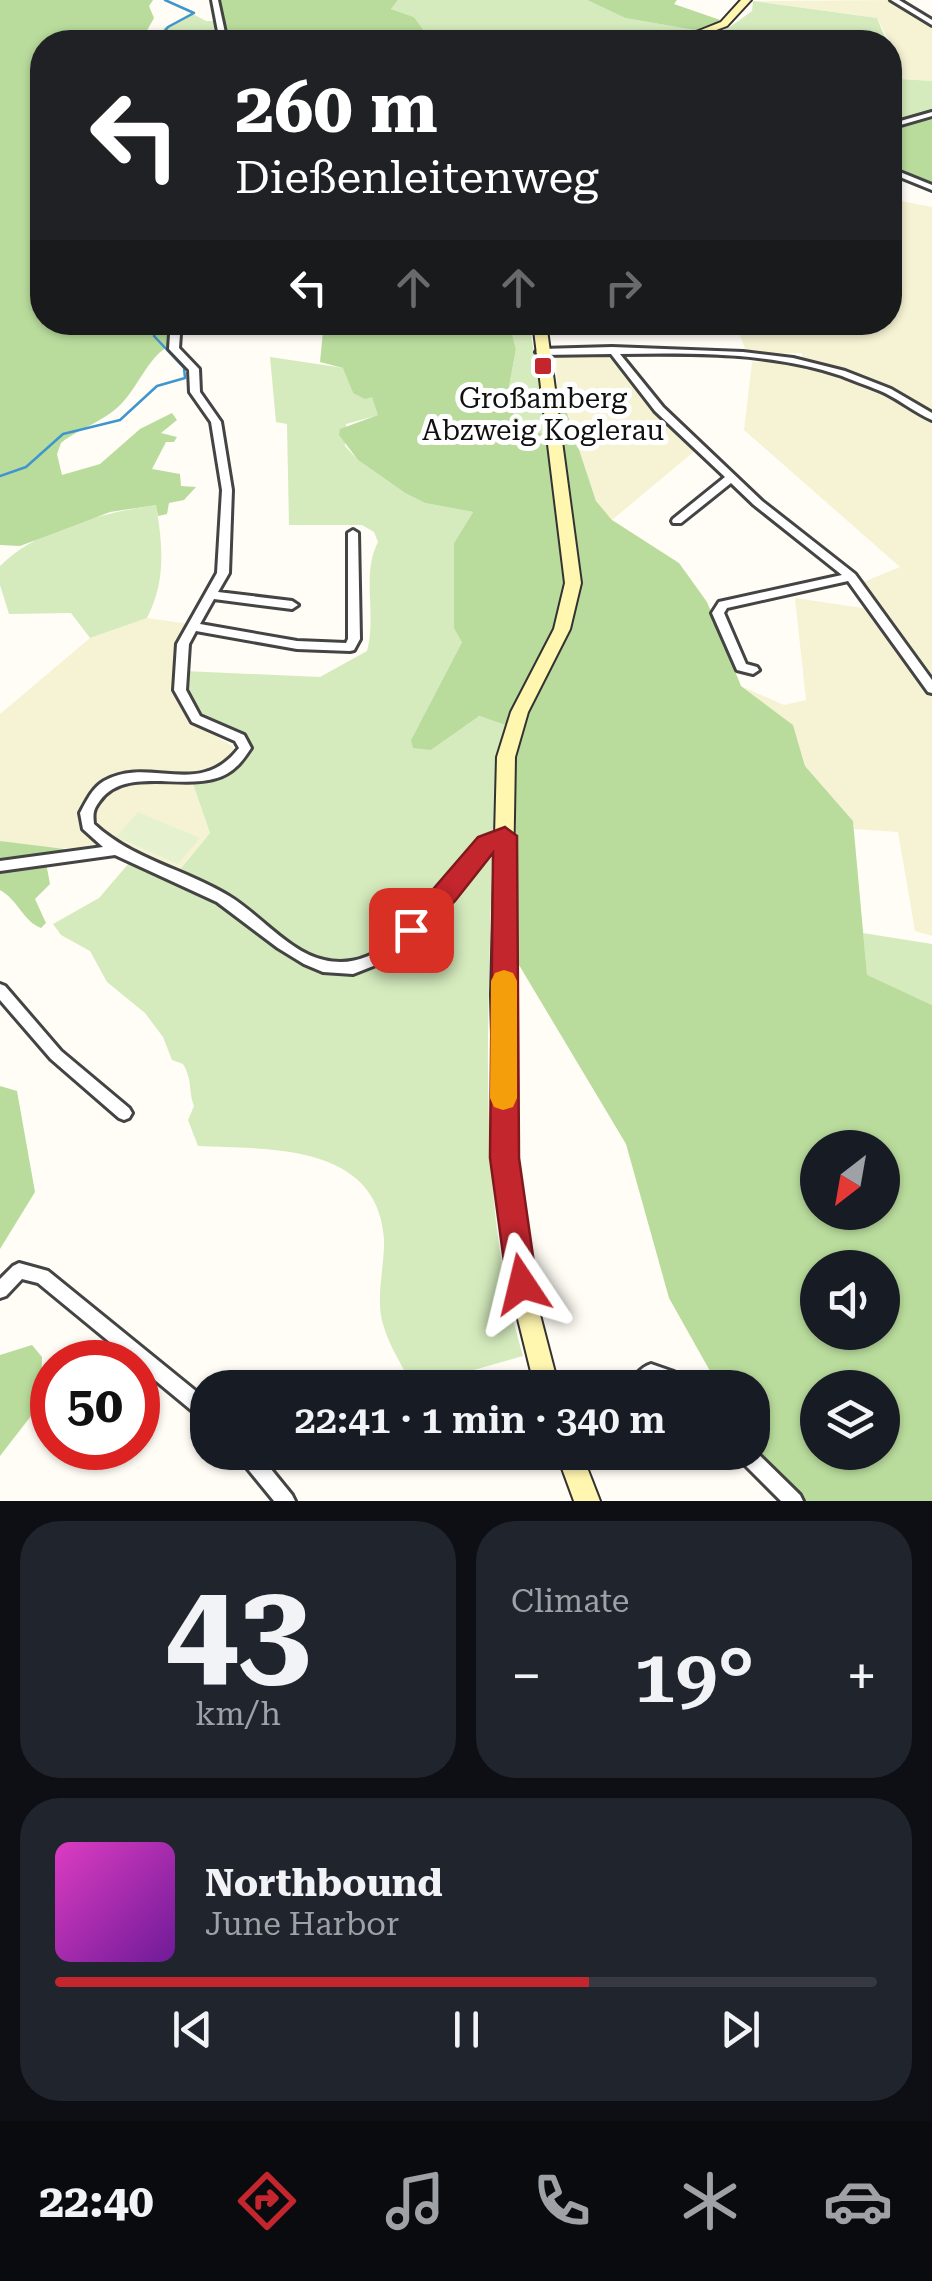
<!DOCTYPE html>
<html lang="en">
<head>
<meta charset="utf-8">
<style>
  :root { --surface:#171b24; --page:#20242c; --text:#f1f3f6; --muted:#9ea1a6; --line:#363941; --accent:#c4262e }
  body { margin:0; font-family:"Roboto Serif",serif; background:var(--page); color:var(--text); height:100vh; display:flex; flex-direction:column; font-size:38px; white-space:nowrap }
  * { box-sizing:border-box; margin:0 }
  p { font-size:32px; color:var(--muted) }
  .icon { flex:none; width:55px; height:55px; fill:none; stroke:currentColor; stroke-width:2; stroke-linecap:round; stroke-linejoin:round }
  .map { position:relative; height:1501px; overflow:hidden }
  .side { display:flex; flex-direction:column; gap:20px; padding:20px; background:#0d0f14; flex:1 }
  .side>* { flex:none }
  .guide { position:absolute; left:30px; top:30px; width:872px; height:305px; border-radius:40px; box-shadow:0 2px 8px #0004; background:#202124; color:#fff; overflow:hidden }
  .needle { width:65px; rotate:211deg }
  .tools { position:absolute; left:800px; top:1130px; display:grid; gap:20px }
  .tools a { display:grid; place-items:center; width:100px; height:100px; border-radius:50%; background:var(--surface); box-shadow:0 2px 8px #0004; font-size:50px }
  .speed { position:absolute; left:30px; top:1340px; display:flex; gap:20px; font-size:50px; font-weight:700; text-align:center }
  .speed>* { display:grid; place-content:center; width:130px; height:130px; border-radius:50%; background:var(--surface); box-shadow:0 2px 8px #0004; line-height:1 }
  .speed .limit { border:15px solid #d22; background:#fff; color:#111 }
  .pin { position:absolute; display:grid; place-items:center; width:85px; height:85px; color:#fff; margin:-42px; border-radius:20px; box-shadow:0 5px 15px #0006 }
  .me { position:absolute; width:110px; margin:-55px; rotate:350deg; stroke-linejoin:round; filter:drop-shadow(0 0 8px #0008) }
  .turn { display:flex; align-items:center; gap:35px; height:210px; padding:0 40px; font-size:45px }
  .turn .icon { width:130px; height:130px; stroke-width:2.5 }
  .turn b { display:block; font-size:70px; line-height:85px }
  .lanes { display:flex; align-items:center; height:95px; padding:0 40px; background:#0003; justify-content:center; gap:50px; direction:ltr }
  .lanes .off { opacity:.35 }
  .big { font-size:75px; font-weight:600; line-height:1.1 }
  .side .tile { flex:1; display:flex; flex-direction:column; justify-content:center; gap:15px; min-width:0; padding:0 35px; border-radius:40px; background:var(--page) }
  .side .dial { align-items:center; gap:0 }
  .dial b { font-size:130px; line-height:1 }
  .song { display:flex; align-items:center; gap:30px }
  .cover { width:120px; height:120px; border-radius:15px; background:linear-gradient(135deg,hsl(310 70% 55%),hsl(280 70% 35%)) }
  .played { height:10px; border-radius:5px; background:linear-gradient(90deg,var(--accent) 65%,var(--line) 65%) }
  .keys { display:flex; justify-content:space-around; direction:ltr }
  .heat { display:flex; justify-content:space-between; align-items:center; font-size:55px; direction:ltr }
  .side .tiles { flex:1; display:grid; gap:20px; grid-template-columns:1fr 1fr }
  .tile:last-child { grid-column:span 2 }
  .trip { position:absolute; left:190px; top:1370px; width:580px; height:100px; border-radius:40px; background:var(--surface); box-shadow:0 2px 8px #0004; font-weight:600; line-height:100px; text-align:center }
  .dock { display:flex; height:160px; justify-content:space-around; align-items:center; background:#090b0e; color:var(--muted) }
  .dock .icon { width:70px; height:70px }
  .dock .selected { color:var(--accent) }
  .dock b { font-size:45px; color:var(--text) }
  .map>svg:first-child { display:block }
  .farmland { fill:#f6f3d4 }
  .green { fill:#d5ebbd }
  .forest { fill:#b9dc9c; fill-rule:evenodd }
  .pitch { fill:#e6f2cf }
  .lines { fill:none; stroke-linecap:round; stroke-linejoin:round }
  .stream { stroke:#3f96cf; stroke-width:2.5 }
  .minor-casing { stroke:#444; stroke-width:6 }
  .secondary-casing { stroke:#333; stroke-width:4 }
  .minor { fill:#fff; fill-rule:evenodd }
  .secondary { fill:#fff6b0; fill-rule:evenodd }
  .route { fill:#c4262e; stroke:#7f191e; stroke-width:2.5 }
  .slow { fill:#f59e0b }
  .poi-dot { fill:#c4262e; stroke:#fff; stroke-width:4 }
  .labels { text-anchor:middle; stroke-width:10; stroke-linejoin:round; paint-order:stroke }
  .far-poi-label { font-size:28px; fill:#111; stroke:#fff }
</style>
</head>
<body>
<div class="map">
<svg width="932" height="1501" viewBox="0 0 932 1501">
  <rect width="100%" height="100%" fill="#fffdf5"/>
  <path class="farmland" d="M892,0L932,25V81L901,79L890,42L877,18L753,1Z
    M890,199L932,207V686L861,583L900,567L744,430L752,362L802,360V353L747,354L738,330L625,323L890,322Z
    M556,354L600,355L616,361L697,449L612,520L596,501L562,398L557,396Z
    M795,598L870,609L910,669L932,693V936L915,931L898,832L854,829L853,821L805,766L793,725L741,686L784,705L806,700Z
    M147,618L190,624L177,645L173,676L179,702L187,717L200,728L233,746V756L227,761L197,771L192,781L210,833L178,872L95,849L25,847L0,841V714L90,638Z"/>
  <path class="green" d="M398,0H587L625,18L700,31L670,42H421L428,36L414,17L391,9Z
    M753,1L877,18L887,42H685L730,27L752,11Z
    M191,13L206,21H219L222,42H154L164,28Z
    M890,51L901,79L932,81V111L890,125Z
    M509,323H529L549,441L519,421L506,403L516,349Z
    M270,357L344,368L353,393L372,396L379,415L346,424L345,446L358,460L405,493L425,503L473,512L454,543L462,642L411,740L431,750L478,716L507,724L499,754L497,825L407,928L373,957L334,966L298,951L178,872L210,833L192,781L236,764L243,741C200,717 195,720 184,671L320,677L367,651C377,616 361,574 378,542L374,532L362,525H289L287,424L276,422Z
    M156,505C163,546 166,581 147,618L90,638L71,613L9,614L0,585V566C38,528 104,513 156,505Z
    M492,848C490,1017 474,1192 523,1356L413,1387C403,1367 389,1346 383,1324C375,1299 385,1265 384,1239C378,1143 269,1149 198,1146L188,1120L194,1106C188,1090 193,1081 183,1064L172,1060L163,1037L145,1013L107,982L90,951L61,935L53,924L99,898L129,863L223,905L304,964L344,975L380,963L449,898Z
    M863,933L932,944V1005L867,976Z"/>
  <path class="forest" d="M0,0H153L149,6L154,18L145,34L149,42H42V322L180,323L172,333L168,347C150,355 137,388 122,403C104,422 81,427 61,443L57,454L62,475L100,464L140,429L172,413L177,420L161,433L177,437L174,442H166L152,469L180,474L181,486L196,487L184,500L169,503L167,514L158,516L156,505L110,512L20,546L0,545Z
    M217,0H398L391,9L414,17L428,36L421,42H225Z
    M587,0H677L674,4L723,21L700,31L625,18Z
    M932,115V186L890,168V128Z
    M325,323H509L516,349L506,403L519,421L559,444L562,441L554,399L562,398L596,501L612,520L679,563L707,602L741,686L793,725L805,766L853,821L867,975L932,1005V1501H782L753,1448L752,1388L719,1387L669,1298L626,1144L516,960V759L521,730L479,716L431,750L413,748L411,740L462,642L454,628V543L473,512L425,503L405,493L358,460L339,435L340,429L378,415L372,397L365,399L353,393L343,368L320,362L323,331L329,325ZM818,1148H882V1212H818ZM818,1268H882V1332H818ZM818,1388H882V1452H818Z
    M0,841L81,851L46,863L50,884L35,899L46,923L41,928C23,921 18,900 0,890Z
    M0,1086L17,1091L35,1192L0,1249Z
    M32,1345L42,1357L41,1403L0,1456V1355Z"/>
  <path class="pitch" d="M138,812L200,838L178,864L116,837Z"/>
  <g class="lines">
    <path class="stream" d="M156,42L168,27L194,13L165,0
      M0,476L26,467L63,434L120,420L157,386L185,378L184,368L154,336L160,322"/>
    <defs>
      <path id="minor" d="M212,0H218L227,42H220Z
        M891,0H899L932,20V25Z
        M932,112V116L890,128V124Z
        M890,168L932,185V190L890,173Z
        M179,322H188L180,334L179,348L199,369L200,392L221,422L232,490L229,573L218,592L292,601L298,605L292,609L214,599L200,624L297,641L346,643L348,639V533L353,530L358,533L360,639L354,650L350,651L297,649L196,631L189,644L186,690L200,716L244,735L251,748C242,762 233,773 217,778C180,790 123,766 99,802C93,810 93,814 94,824C133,860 185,869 229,896C259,914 290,953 324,960C413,981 452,828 510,832L512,836L510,840L493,846L476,864L411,941L386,961L353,974L323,972L304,964L278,948L217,902L115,855L0,871V861L103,847L83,829L80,813C86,802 92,788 104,781C150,755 199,800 239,748L235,741L192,722L174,690L177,644L217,573L222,490L211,422L190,392L189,370L169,349L170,334Z
        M612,347L743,352L793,358L845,371L891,389L932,413V420C916,413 901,401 885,393C872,387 856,382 842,376C773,352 693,353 620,354L663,407L762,501L855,574L932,680V693L928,692L848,581L727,608L724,613L746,664L757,667L759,670L753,674L737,670L712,613L719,602L842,575L754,505L731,483L681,523H673L672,521L673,519L725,477L655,411L611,354L541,355L536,352L541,349Z
        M0,984L5,986L61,1051L129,1108L132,1113L129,1118L124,1120L119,1118L51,1059L0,1000Z
        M19,1263L48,1271L208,1401V1422L202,1419L138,1366V1362H134L38,1283L22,1279L6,1296L0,1298V1279L13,1266Z
        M651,1364L674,1372L685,1388H665L654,1381L648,1388H628C632,1378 641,1367 651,1364Z
        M752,1448L800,1495L803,1501H781L738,1458L735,1452H752Z
        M236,1452H257L292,1495L295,1501H274L239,1458Z"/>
      <path id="secondary" d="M741,0H751L727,26L684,42H671L721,22Z
        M533,322H546L581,583L570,629L528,712L515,757L511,995L517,1154L526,1233L539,1311L559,1388H535L516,1311L503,1233L495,1154L491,995L497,757L511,712L554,629L565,583Z
        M556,1452H581L600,1501H574Z"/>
    </defs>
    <use href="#minor" class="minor-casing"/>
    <use href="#secondary" class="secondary-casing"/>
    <use href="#minor" class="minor"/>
    <use href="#secondary" class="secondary"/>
  </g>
  <path class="route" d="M505,827L517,836L519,1158L537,1284L532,1295L522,1299L511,1295L507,1284L490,1158L493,853L455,901L420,937H402L398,930L478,837Z"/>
  <path class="slow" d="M504,970L513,973L517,981V1098L513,1107L503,1110L494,1107L490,1098L491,981L495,973Z"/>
  <rect class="poi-dot" x="533" y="356" width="20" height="20" rx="5"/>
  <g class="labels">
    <g class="far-poi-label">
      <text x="543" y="408">Großamberg<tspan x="543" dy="32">Abzweig Koglerau</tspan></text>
    </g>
  </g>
</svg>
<div class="tools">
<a><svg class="needle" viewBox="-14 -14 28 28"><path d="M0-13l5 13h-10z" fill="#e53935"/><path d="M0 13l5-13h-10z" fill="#9ea1a6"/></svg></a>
<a><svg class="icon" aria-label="sound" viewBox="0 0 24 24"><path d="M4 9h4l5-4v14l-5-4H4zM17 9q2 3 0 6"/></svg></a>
<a><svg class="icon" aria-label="layers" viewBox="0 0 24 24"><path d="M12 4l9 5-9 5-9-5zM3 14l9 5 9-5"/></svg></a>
</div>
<div class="speed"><div class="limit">50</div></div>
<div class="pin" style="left:411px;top:930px;background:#d93025"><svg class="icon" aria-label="arrive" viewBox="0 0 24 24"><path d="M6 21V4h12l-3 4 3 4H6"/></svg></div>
<svg class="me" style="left:522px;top:1284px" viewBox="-20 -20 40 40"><path d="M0-17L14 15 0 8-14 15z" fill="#c4262e" stroke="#fff" stroke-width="4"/></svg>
<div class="trip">22:41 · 1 min · 340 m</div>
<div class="guide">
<div class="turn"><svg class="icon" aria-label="left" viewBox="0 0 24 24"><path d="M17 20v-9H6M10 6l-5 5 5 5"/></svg><div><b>260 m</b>Dießenleitenweg</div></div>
<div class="lanes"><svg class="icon" aria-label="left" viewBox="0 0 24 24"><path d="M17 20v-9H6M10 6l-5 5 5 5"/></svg><svg class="icon off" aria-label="ahead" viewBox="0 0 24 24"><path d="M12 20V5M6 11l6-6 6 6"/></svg><svg class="icon off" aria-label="ahead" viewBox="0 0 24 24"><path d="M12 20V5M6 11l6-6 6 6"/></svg><svg class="icon off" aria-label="right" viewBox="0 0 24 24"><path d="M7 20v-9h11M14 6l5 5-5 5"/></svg></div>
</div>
</div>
<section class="side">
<div class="tiles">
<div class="tile dial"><b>43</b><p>km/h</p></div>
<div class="tile"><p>Climate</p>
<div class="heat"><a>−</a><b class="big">19°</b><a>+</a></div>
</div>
<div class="tile">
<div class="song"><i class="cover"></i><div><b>Northbound</b><p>June Harbor</p></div></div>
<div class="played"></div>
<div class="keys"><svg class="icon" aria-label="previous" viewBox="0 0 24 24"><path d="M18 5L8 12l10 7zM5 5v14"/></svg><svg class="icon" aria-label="pause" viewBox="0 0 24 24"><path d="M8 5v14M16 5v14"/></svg><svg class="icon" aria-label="next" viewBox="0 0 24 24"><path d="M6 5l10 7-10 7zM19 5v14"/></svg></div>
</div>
</div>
</section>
<nav class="dock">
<b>22:40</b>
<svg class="icon selected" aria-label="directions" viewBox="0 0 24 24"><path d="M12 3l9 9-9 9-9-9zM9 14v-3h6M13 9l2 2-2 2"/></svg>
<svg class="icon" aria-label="music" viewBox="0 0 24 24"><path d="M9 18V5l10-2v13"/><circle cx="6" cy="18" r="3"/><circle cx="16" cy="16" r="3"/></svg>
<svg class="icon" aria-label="phone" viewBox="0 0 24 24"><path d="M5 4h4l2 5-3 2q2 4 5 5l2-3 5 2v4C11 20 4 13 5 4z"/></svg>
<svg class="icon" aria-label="climate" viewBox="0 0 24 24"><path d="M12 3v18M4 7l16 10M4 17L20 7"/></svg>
<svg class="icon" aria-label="car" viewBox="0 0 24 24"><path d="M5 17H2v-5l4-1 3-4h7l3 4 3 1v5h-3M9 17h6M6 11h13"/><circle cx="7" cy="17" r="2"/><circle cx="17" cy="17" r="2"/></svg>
</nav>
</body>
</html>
